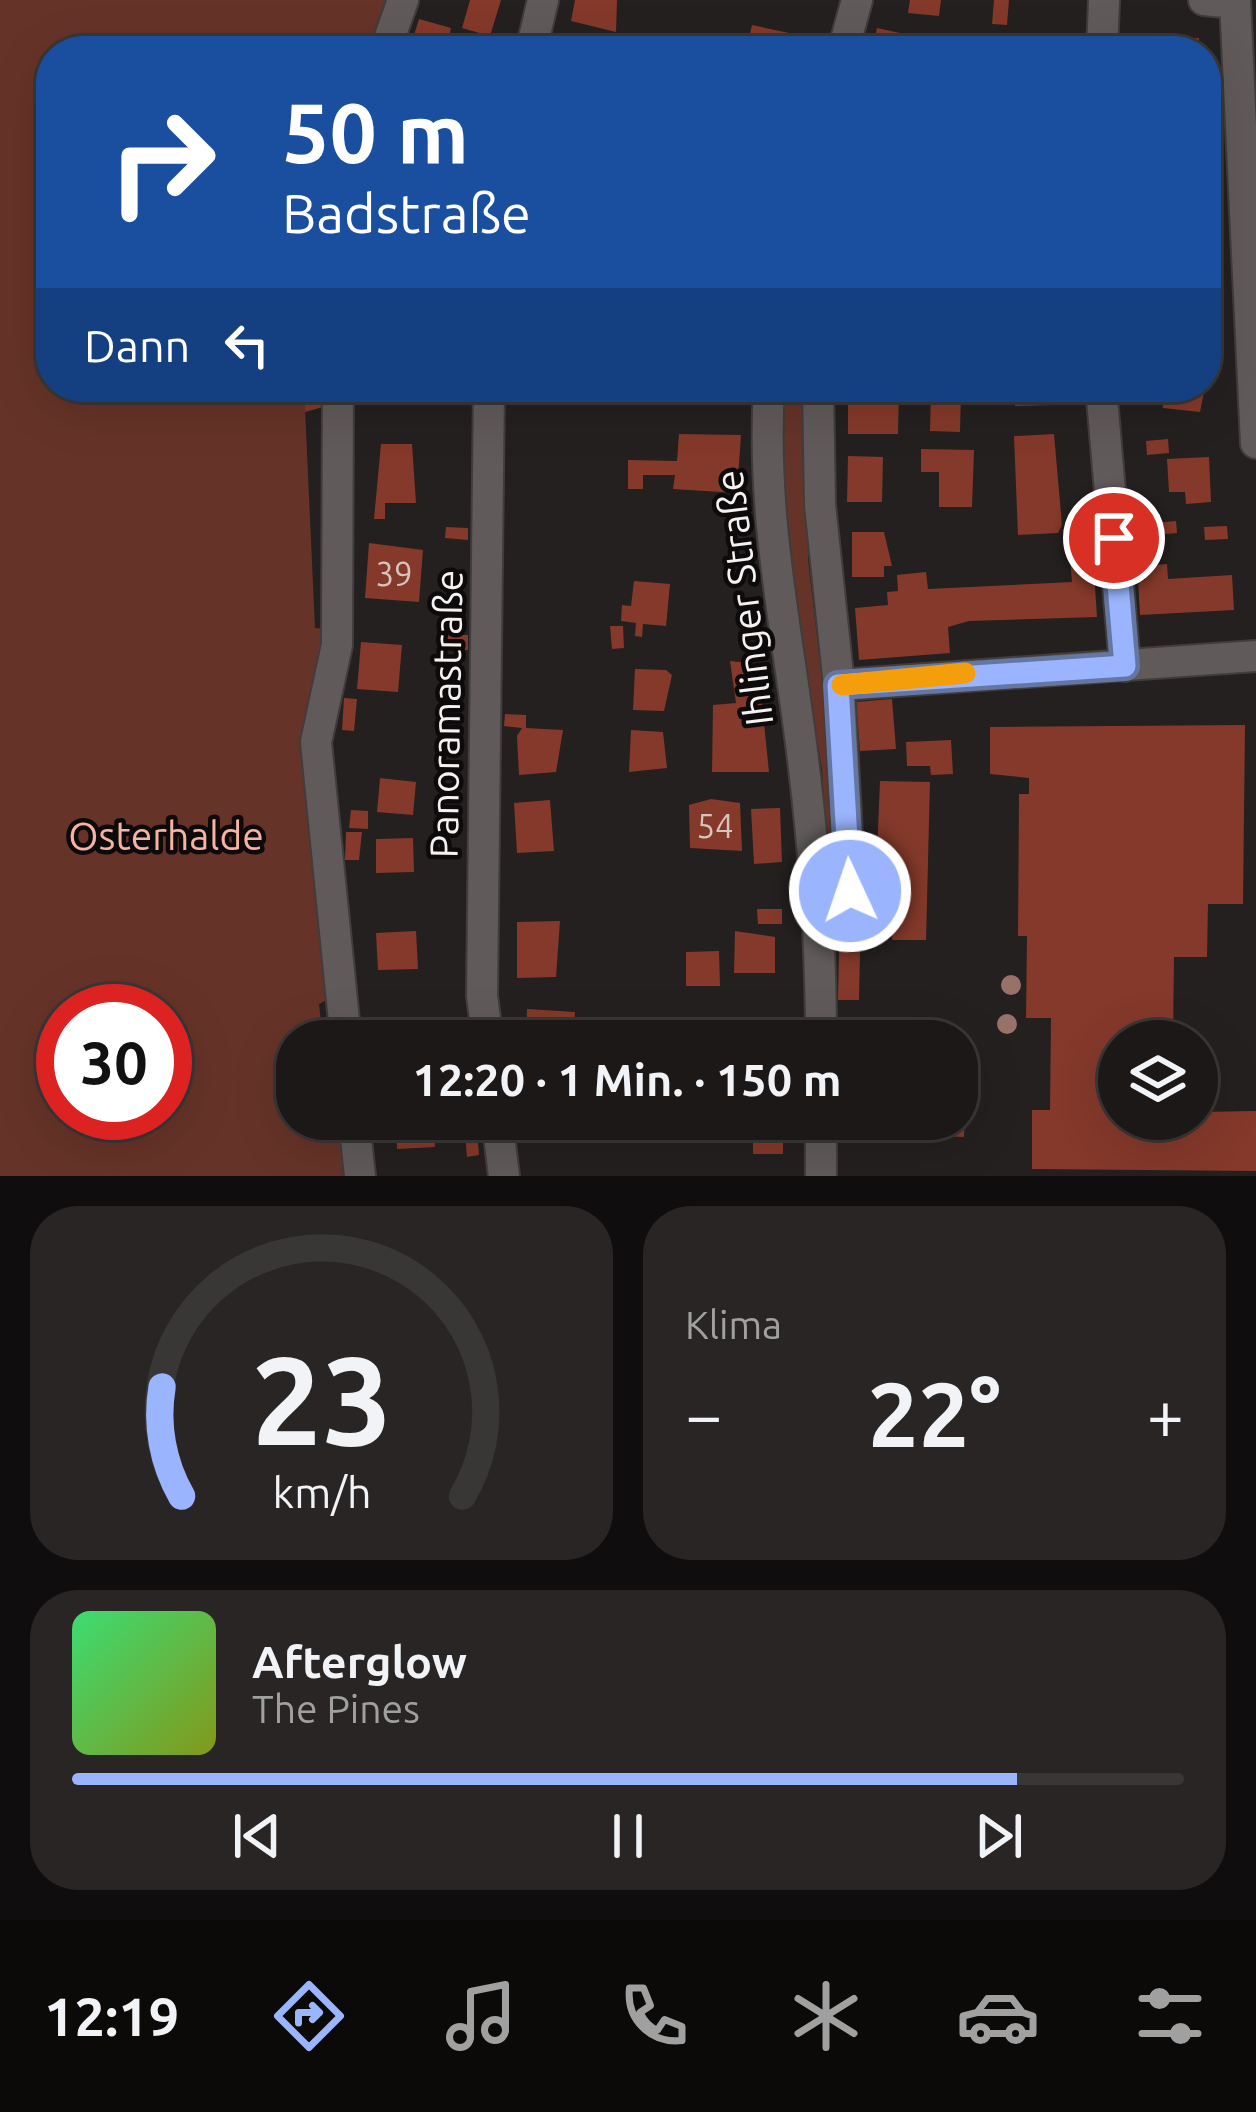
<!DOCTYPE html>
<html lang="de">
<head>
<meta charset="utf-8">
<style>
  :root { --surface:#1b1817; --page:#282524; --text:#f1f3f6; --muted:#a0a0a1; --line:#393736; --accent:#9ab5fd }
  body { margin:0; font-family:Ubuntu,sans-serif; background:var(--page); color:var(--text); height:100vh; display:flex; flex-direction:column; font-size:45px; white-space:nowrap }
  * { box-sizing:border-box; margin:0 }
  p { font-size:39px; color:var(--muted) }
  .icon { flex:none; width:66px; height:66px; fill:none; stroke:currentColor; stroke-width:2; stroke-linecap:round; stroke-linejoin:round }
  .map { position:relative; height:1176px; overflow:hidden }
  .sheet { display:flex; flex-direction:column; gap:30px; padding:30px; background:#0f0d0d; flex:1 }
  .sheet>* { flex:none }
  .top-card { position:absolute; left:36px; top:36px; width:1185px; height:366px; border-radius:48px; box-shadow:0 12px 48px #0002,0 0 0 3px var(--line); background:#1a4fa0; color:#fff; overflow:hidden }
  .buttons { position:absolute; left:1098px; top:1020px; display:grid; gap:24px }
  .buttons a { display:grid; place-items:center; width:120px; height:120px; border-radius:50%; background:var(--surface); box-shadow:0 12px 48px #0002,0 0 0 3px var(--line); font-size:60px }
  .speed { position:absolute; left:36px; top:984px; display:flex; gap:24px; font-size:60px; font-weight:700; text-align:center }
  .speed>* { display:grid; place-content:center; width:156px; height:156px; border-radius:50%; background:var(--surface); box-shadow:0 12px 48px #0002,0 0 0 3px var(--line); line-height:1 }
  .speed .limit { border:18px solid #d22; background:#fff; color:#111 }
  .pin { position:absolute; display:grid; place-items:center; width:102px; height:102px; color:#fff; margin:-51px; border:6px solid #fff; border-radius:50%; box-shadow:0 3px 12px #0007 }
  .me { position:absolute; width:132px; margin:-66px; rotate:357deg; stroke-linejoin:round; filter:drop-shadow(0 0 9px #0008) }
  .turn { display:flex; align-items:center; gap:42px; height:252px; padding:0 48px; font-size:54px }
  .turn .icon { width:156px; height:156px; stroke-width:2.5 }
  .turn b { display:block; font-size:84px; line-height:102px }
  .then { display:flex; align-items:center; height:114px; padding:0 48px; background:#0003; gap:24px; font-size:45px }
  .big { font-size:90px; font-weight:600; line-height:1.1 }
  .sheet .widget { flex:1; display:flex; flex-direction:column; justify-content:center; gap:18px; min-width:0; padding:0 42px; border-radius:48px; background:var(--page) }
  .sheet .dial { align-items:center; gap:0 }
  .dial svg { height:312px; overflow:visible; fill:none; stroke:var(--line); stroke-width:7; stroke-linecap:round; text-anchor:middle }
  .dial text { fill:var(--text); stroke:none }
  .song { display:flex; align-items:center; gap:36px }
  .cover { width:144px; height:144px; border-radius:18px; background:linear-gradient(135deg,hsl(140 70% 55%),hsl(70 70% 35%)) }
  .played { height:12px; border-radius:6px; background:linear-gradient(90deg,var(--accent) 85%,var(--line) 85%) }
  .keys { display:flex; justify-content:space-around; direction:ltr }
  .heat { display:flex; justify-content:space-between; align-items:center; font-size:66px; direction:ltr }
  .sheet .tiles { flex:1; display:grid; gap:30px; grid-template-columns:1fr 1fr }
  .widget:last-child { grid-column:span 2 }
  .trip { position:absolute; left:276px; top:1020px; width:702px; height:120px; border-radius:48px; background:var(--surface); box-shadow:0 12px 48px #0002,0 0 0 3px var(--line); font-weight:600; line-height:120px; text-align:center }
  .tabs { display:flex; height:192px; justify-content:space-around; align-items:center; background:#0b0a09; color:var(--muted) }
  .tabs .icon { width:84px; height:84px }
  .tabs .on { color:var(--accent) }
  .tabs b { font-size:54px; color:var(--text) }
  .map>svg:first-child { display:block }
  .green { fill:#663328; fill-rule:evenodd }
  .building { fill:#84392a }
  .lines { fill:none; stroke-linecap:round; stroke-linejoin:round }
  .street-casing { stroke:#413d3c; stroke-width:34 }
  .street { stroke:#605b5a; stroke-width:30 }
  .tree { fill:#987168 }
  .route-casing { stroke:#6476a4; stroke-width:30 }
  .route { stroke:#9ab5fd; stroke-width:21 }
  .slow { stroke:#f59e0b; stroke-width:21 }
  .labels { text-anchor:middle; stroke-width:9; stroke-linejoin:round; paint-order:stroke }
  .number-label { font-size:33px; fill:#d8c3be }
  .street-label { font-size:39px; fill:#f4f1f0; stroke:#0c0a0a }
  .park-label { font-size:39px; fill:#f6b3a3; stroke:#0c0a0a }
</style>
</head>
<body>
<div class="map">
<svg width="1256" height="1176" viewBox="0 0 1256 1176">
  <rect width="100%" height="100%" fill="#24201f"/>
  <path class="green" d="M0,0H388L369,51H51V387H304L315,628L336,630L330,780L335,996L319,1004L323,1041H297V1119H345L351,1176H0ZM63,1011H165V1113H63Z
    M779,387H807L808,559L841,845L836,896L830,897L822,769L785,552Z"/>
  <path class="building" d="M470,0H501L490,36L462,28Z
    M575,0H617L616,32L571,21Z
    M910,0H941L939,16L908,13Z
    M994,0H1009L1007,25L992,24Z
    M419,19L451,28L446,51H409Z
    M752,25L789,33L785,51H746Z
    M877,28L923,38L920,51H872Z
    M1199,38V51H1129V39Z
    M1042,39H1073V51H1042Z
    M304,387H327V406L305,412Z
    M358,387H394L393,405L357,404Z
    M526,387H569V398H526Z
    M635,387H670L669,392L655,390L654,398L634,396Z
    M848,387L899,388L898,434H848Z
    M1015,387H1055V405L1015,406Z
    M1162,387H1205L1200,412L1163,408Z
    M931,390L961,391L960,432L930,431Z
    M679,434L741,435L737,493L673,489L675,475H643V489H628V460L677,461Z
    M1054,434L1062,525L1058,533L1018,535L1014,436Z
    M1168,439L1169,453L1147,455L1146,441Z
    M381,444H412L416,503H385V519H374Z
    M921,449L974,450L972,507H939V472H921Z
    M848,456L883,457L882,502H847Z
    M1209,457L1211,502L1186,504L1185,492H1169L1167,459Z
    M1176,521L1177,533L1154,535L1153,523Z
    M1227,526L1228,539L1205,540L1204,527Z
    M446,527L468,528V540L445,538Z
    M852,532H884L892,566H884V577H852Z
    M369,543L423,550L419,602L365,598Z
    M1093,556L1097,617L969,621L948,627L950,653L859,660L855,608L888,605L887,592L898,591L897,575L926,572L928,589L1072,582L1070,558Z
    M1167,564L1168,579L1232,575L1234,610L1140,615L1138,580H1145L1144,566Z
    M634,581L670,584L666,626L643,624L642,637L635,636L636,623L621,621L622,605L631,606Z
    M610,626H623L624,648L612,649Z
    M446,635H468V650L447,651Z
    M361,642L402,645L398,692L357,689Z
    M730,661L758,664L769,772H712L713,705L736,703Z
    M635,669L666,670L672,675L664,711L633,710Z
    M344,698L357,699L354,731L342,730Z
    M892,699L896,749L860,751L856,702Z
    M505,714L526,715V728L563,730L556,772L519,775L517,736L522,728L504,726Z
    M1245,725L1243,904H1208L1207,957H1174L1173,1041H1119V1119H1197V1112L1256,1111V1171L1032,1169V1110H1050L1051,1018H1026L1027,936H1018L1019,794H1029V778L990,774V727Z
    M631,730L663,732L667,768L629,772Z
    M951,740L953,774L931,775L930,766H907L906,742Z
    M380,778L416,782L413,815L377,812Z
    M880,781L930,782L926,940H892L893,927H874Z
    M711,799L740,803L742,851L690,848L689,805Z
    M550,800L554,851L517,853L514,803Z
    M780,808L782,862L754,864L751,809Z
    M351,810L368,811V829L349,828Z
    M346,832H362L359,860H345Z
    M413,838L414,872L376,873V839Z
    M757,909H782V924H758Z
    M560,921L556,977L517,978V922Z
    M416,931L418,969L378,970L376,933Z
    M735,931L775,937V973H734Z
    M839,950L860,951L859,1000H838Z
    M719,951L720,986H686V952Z
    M527,1009L575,1012L574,1032H568V1041H526Z
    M435,1018L438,1041H404L401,1021Z
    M739,1018L786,1019L785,1041H738Z
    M957,1106L965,1110L964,1137L941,1136V1131L850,1128V1119H957Z
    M396,1119H434L435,1147L397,1149Z
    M739,1119H783V1154H753V1141H739Z
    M477,1131L479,1155L467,1157L465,1133Z"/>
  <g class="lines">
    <defs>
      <path id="street" d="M1204,0L1235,3
        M1235,0L1256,443
        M385,51L403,0
        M531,51L543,0
        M843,51L857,0
        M1102,51L1104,0
        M338,387L337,645L316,742L346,1041
        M769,387C761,522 789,636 804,768C815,859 821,949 821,1041
        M818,387L820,505L839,685L850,891L821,942
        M1101,387L1125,666
        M839,685L1256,656
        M488,1041L482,996L489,387
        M354,1119L360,1176
        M497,1119L504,1176
        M821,1176V1119"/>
    </defs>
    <use href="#street" class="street-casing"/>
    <use href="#street" class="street"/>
  </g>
  <g class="tree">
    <circle cx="1011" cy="985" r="10"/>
    <circle cx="1007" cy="1024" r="10"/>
  </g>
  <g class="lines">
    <defs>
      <path id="route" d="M850,891L838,685L1125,666L1114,538"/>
    </defs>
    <use href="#route" class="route-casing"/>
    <use href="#route" class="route"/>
    <path class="slow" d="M842,685L965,673"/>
  </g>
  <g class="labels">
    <g class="number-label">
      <text x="394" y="586">39</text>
      <text x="715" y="838">54</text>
    </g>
    <g class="street-label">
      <text transform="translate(744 598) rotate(-97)" y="14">Ihlinger Straße</text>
      <text transform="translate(446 714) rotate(-89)" y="14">Panoramastraße</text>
    </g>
    <g class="park-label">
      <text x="166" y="850">Osterhalde</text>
    </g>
  </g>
</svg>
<div class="buttons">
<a><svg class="icon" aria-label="layers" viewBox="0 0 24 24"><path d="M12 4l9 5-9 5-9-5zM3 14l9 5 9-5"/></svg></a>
</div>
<div class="speed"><div class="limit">30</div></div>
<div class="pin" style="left:1114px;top:538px;background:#d93025"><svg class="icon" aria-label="arrive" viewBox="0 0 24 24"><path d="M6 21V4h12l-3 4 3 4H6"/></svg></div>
<svg class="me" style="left:850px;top:891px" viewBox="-20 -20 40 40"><circle r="17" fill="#9ab5fd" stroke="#fff" stroke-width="3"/><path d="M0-11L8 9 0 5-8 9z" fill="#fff"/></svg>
<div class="trip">12:20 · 1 Min. · 150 m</div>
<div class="top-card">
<div class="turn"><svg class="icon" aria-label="right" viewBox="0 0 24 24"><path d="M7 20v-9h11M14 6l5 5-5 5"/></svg><div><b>50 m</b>Badstraße</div></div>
<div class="then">Dann<svg class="icon" aria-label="left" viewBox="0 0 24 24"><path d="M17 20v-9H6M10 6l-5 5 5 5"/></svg></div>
</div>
</div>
<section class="sheet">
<div class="tiles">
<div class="widget dial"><svg viewBox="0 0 100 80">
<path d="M14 69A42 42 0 1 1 86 69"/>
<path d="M14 69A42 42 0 0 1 9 41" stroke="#9ab5fd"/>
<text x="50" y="56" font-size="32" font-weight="700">23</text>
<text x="50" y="72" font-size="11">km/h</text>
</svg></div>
<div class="widget"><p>Klima</p>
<div class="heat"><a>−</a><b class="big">22°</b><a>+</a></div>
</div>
<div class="widget">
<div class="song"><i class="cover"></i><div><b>Afterglow</b><p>The Pines</p></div></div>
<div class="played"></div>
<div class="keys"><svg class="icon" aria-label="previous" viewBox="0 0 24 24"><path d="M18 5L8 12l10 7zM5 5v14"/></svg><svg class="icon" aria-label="pause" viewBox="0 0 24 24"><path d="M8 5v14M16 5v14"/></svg><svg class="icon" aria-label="next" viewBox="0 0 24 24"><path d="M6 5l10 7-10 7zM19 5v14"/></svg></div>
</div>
</div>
</section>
<nav class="tabs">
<b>12:19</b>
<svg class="icon on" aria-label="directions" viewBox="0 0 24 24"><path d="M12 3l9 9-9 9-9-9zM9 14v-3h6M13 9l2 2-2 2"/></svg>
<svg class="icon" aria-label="music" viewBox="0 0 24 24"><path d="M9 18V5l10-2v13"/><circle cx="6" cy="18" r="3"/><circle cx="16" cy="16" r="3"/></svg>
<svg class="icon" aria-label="phone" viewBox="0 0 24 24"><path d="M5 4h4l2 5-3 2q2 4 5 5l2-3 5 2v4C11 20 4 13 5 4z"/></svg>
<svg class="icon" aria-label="climate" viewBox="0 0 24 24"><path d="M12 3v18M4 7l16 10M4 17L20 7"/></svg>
<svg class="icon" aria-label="car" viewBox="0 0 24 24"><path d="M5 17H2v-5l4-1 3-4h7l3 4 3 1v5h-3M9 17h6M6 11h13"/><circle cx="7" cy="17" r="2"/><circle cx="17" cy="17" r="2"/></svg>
<svg class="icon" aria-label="filters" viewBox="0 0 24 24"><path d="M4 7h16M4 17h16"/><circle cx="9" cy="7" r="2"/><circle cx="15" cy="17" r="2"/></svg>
</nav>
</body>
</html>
